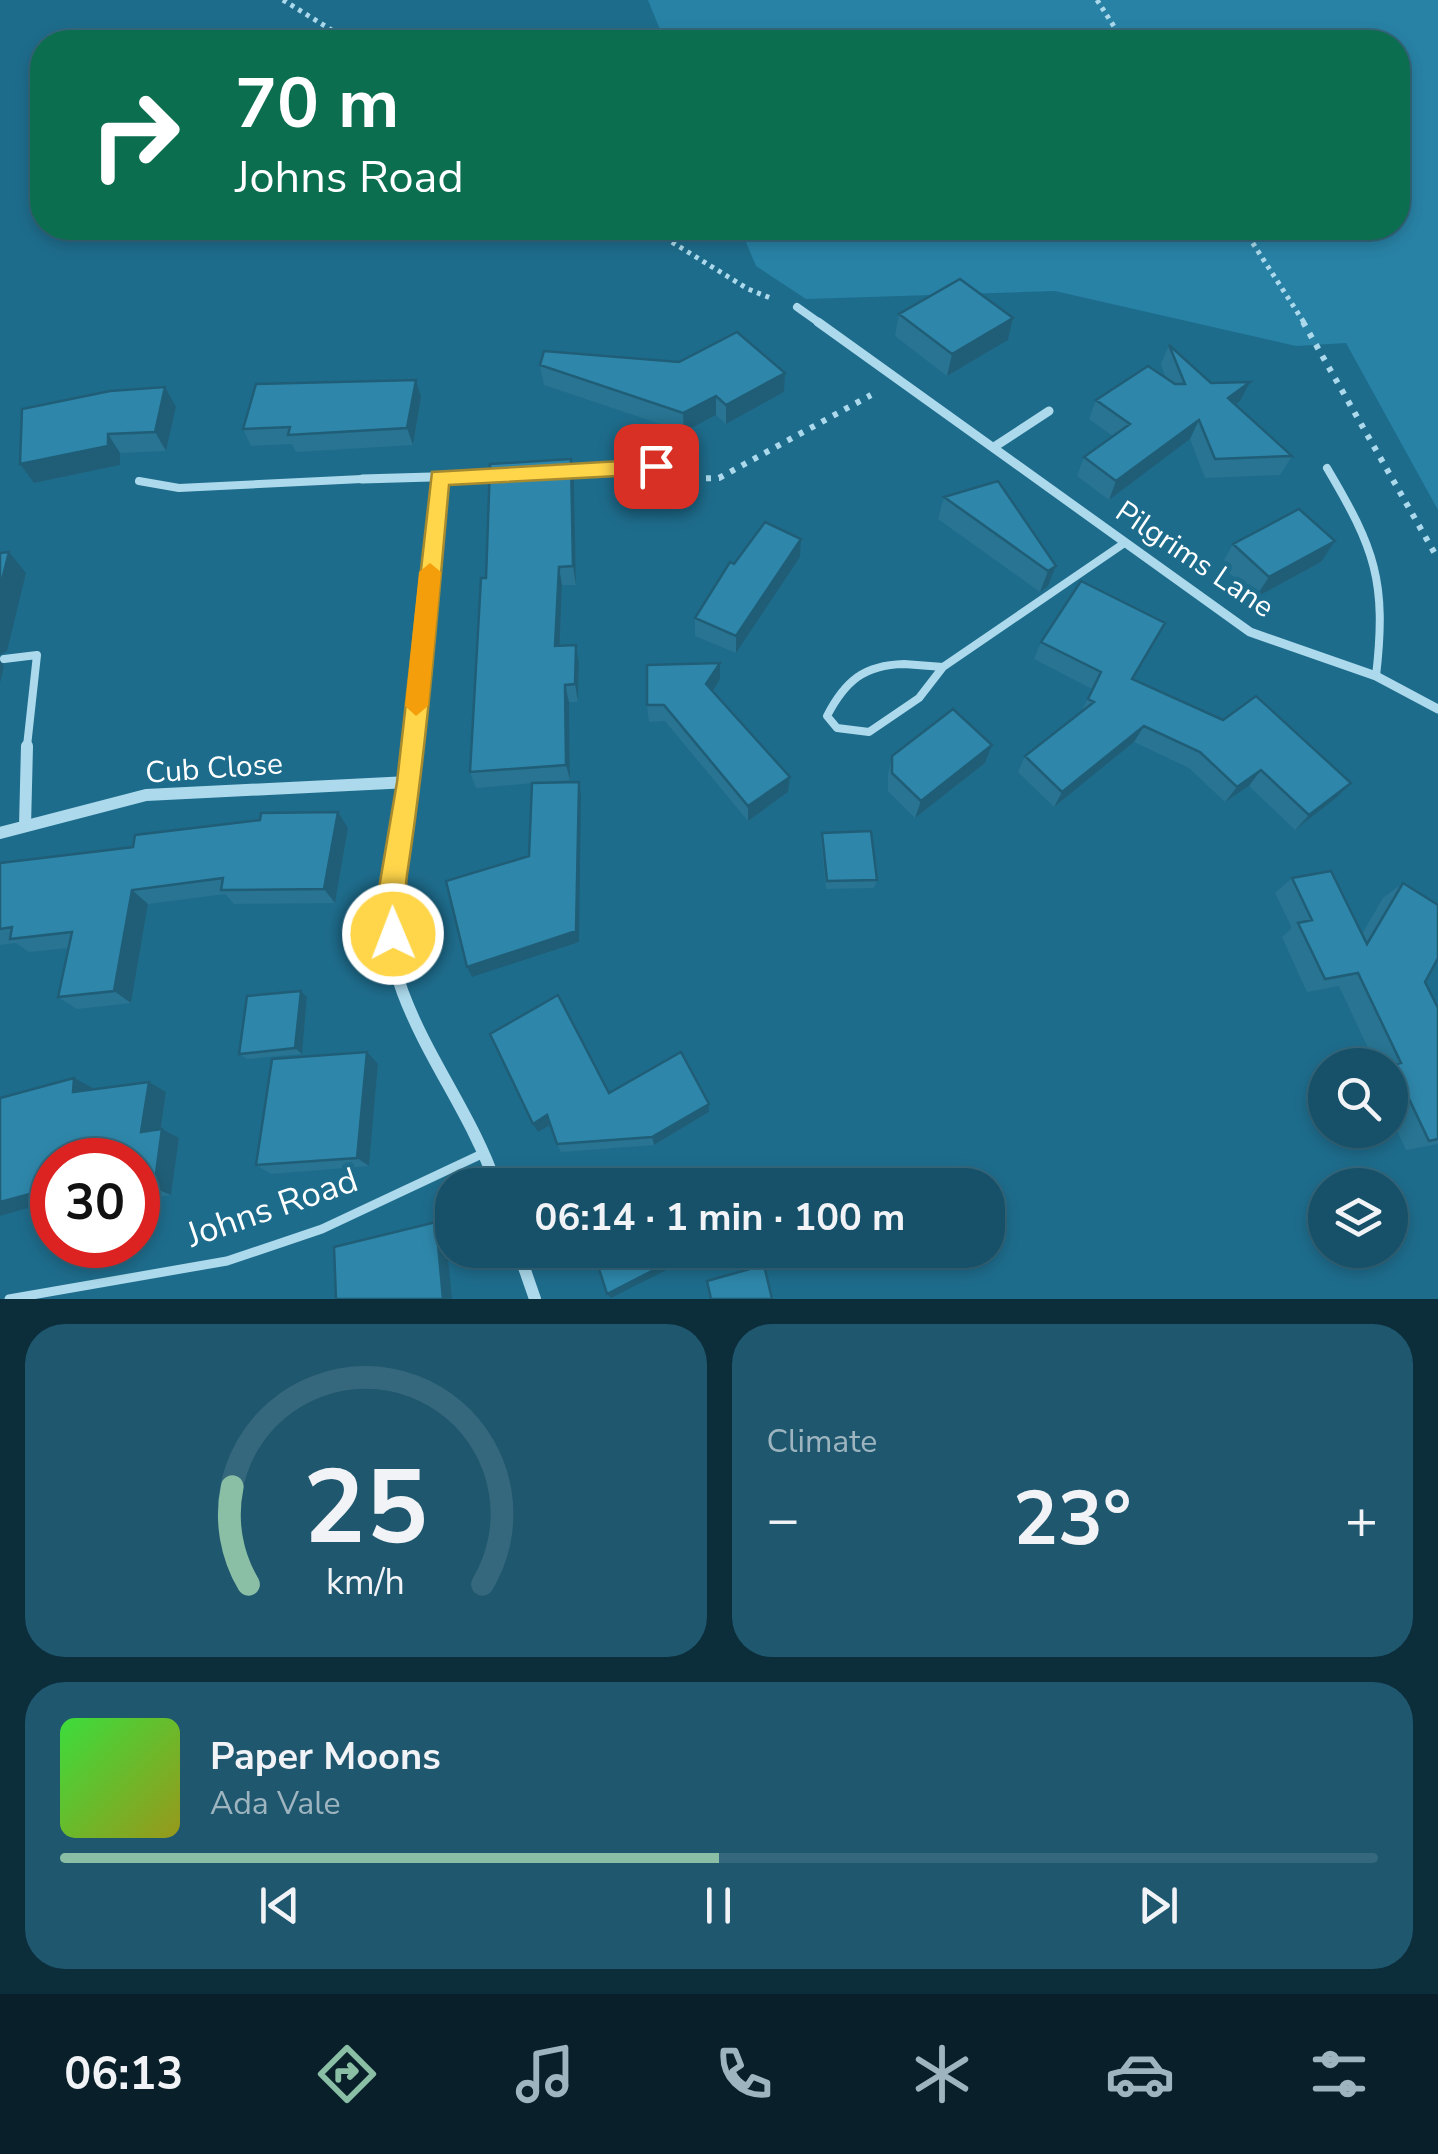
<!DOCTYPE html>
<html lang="en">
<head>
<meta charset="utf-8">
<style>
  :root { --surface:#165169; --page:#1f576f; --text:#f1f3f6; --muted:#9eb5c0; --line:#35687d; --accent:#8abfa5 }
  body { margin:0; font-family:"Nunito Sans",sans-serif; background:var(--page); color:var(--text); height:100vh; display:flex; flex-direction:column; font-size:38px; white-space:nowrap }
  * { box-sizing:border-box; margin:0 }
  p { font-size:32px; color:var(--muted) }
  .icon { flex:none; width:55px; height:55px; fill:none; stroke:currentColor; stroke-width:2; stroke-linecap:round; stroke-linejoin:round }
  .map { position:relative; height:1299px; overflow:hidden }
  .details { display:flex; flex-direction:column; gap:25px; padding:25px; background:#0c2d3a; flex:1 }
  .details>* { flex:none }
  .guide { position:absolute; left:30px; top:30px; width:1380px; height:210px; border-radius:40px; box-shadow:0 5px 15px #0003,0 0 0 2px var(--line); background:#0b6e4f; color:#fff; overflow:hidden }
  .controls { position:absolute; left:1308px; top:1048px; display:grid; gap:20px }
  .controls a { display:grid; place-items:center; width:100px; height:100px; border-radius:50%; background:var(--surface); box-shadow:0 5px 15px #0003,0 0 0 2px var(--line); font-size:50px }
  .speed { position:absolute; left:30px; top:1138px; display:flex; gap:20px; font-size:50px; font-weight:700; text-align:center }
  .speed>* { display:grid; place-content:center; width:130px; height:130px; border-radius:50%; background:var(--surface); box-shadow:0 5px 15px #0003,0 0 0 2px var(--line); line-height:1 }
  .speed .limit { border:15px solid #d22; background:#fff; color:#111 }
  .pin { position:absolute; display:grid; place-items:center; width:85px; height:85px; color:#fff; margin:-42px; border-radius:20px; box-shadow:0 5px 15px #0006 }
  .me { position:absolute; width:110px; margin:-55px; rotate:359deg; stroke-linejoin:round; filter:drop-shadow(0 0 8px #0008) }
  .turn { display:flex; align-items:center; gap:35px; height:210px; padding:0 40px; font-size:45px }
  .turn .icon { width:130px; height:130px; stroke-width:2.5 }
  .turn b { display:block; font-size:70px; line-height:85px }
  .big { font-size:75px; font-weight:700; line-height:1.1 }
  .details .widget { flex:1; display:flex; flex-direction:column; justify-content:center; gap:15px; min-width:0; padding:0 35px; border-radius:40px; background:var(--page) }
  .details .dial { align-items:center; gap:0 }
  .dial svg { height:260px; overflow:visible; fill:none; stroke:var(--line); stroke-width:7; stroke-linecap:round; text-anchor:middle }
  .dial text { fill:var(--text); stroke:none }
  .song { display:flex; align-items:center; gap:30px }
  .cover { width:120px; height:120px; border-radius:15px; background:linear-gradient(135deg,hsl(120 70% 55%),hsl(60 70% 35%)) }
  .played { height:10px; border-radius:5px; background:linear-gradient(90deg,var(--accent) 50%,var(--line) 50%) }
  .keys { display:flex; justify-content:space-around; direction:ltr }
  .heat { display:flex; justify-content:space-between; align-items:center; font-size:55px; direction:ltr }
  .details .tiles { flex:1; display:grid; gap:25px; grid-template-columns:1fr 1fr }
  .widget:last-child { grid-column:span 2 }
  .trip { position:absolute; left:435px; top:1168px; width:570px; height:100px; border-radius:40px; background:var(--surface); box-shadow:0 5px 15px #0003,0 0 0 2px var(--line); font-weight:700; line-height:100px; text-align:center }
  .tabs { display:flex; height:160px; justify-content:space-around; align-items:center; background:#09202a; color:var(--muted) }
  .tabs .icon { width:70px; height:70px }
  .tabs .active { color:var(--accent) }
  .tabs b { font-size:45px; color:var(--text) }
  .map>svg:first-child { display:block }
  .green { fill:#2882a5 }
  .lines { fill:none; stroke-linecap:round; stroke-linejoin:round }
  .path-far1 { stroke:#acdaec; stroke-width:5; stroke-dasharray:4 5; stroke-linecap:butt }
  .path { stroke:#acdaec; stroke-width:6; stroke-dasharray:5 8; stroke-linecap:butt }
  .lane-far1 { stroke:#acdaec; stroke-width:8 }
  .lane { stroke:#acdaec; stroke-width:9 }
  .street-far2 { stroke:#acdaec; stroke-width:8 }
  .street-far1 { stroke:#acdaec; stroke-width:9 }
  .street { stroke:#acdaec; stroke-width:12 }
  .wall { fill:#287492 }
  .shaded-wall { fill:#205e77 }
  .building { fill:#2e87aa; stroke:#205e77; stroke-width:2.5 }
  .route { fill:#ffd54a; stroke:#a68a30; stroke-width:2.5 }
  .slow { fill:#f59e0b }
  .labels { text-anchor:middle; stroke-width:10; stroke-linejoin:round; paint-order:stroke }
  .street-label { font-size:30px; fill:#fff; stroke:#1e6c8c }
  .near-street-label { font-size:35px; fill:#fff; stroke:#1e6c8c }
</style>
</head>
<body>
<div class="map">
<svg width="1438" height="1299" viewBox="0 0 1438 1299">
  <rect width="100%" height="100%" fill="#1e6c8c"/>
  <path class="green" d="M648,0H1438V510L1346,343L1296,346L1055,291L806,299L756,266L740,228H1398V42H665Z"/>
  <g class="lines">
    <path class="path-far1" d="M283,0L351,42
      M1097,0L1124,42
      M649,228L748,289L773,299
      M1243,228L1305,324"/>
    <path class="path" d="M1303,322L1438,559
      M680,479L719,478L871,395"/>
    <path class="lane-far1" d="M1327,468C1375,549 1387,581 1376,676
      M563,472L656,466
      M139,481L179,488L362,479
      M4,659L37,655L27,746
      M904,664L943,667L919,698L869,732L837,728L827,716C845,681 864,665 904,664Z
      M943,667L1123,544"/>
    <path class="lane" d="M9,1299L227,1261L322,1229L484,1153"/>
    <path class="street-far2" d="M797,307L821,324"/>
    <path class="street-far1" d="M818,322L1250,632L1376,676L1438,709
      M994,447L1049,411
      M362,479L501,475
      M413,747L440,477"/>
    <path class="street" d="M413,744C405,825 373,914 403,993C428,1060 473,1117 496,1185
      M25,826L27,746
      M0,833L146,795L409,782
      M518,1250L535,1299"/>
  </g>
  <path class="wall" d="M899,314L1013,318L1008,340L947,376L895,336Z
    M1169,345L1211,383L1240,401L1235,405L1292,456L1280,475L1205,478L1190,439L1109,500L1077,476L1084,457L1113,436L1089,419L1096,400L1166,379L1161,364Z
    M540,365L784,392L726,424L716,415L684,432L544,385Z
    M421,397L413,445L296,452L292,444L251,446L243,429Z
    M176,407L166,451L120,453V465L34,483L20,464Z
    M571,459L574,479L576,585H562L560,646L579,663L578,702H569L570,780L476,788L470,772L486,578Z
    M944,497L1056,566L1048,586L1040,592L938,519Z
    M1233,544L1321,562L1255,598L1221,565Z
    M800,557L736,653L695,636V618L734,564Z
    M1041,642L1133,679L1351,783L1336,798L1295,830L1249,786L1225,802L1189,768L1134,742L1054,807L1018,772L1025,756L1081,713L1092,689L1034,659Z
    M720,679L713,691L788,792L748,821L665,721L649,722L647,705Z
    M992,745L985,763L915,818L888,791V774L892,756Z
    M348,828L335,903L234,904L225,894L148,904L131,1003L77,1009L58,997L68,948L29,952L16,943L0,945V863Z
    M822,833L877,880L874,888L826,889L821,841Z
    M1292,878L1362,934L1383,898L1403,883L1425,982L1438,1008V1144L1406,1150L1390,1115V1065H1376L1339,986L1307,992L1282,937L1292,928L1275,893Z
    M301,991L307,997L302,1054L247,1059L239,1054Z
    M378,1064L369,1166L271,1174L256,1165Z
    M74,1078L93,1089L166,1092L161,1129L179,1138L171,1195L138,1200V1160Z
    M609,1093L709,1104V1112L654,1145L561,1152L557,1144L550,1125L538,1132L533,1124Z"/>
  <path class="shaded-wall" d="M1013,318L1008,340L947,376L952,354Z
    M785,373L784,392L726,424V405Z
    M416,380L421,397L413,445L407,428Z
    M1250,382L1240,401L1218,418L1228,398Z
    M165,387L176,407L166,451L155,432Z
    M716,396V415L684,432L683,413Z
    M1199,420L1190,439L1109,500L1116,481Z
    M108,434L120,453V465L34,483L20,464Z
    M571,459L574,479L576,585L573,566Z
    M801,539L800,557L736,653V636Z
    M1335,541L1321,562L1255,598L1269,577Z
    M9,552L26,573L7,651L0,655V588Z
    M1056,566L1048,586L1040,592L1048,571Z
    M559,567L562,585L559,664L555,646Z
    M576,645L579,663L578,702L575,684Z
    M0,661L4,666L0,683Z
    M720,663V679L707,701L706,684Z
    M565,685L569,702L570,780L566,765Z
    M1144,726L1134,742L1054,807L1062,792Z
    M992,745L985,763L915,818L921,801Z
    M1261,770L1249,786L1225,802L1237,787Z
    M790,777L788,792L748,821V806Z
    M579,782L581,795L579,942L472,977L467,967Z
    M1351,783L1336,798L1295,830L1309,815Z
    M338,812L348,828L335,903L324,889Z
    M132,890L148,904L131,1003L114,991Z
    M301,991L307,997L302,1054L295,1048Z
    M367,1052L378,1064L369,1166L357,1158Z
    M74,1078L93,1088L92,1102L73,1092Z
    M149,1082L166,1092L159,1141L141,1132Z
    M709,1104V1112L654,1145L652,1137Z
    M547,1115L552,1124L538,1132L533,1124Z
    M162,1129L179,1138L171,1195L154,1188Z
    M52,1188V1201L0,1216V1202Z
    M436,1222L445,1229L452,1299H443Z
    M687,1253L688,1259L611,1298L607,1294Z"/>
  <path class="building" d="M960,279L1013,318L952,354L899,314Z
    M737,332L785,373L726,405L716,396L683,413L540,365L544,351L679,362Z
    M1169,345L1211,383L1250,382L1228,398L1292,456L1215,459L1199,420L1116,481L1084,457L1130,424L1096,400L1148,366L1175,384H1185Z
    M416,380L407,428L288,435L290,427L243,429L256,384Z
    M165,387L155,432L108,434V446L20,464L22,409L110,391Z
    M571,459L573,566L559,567L555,646L576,645L575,684L565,685L566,765L470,772L481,578H486L490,464Z
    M998,481L1056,566L1048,571L944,497Z
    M1299,509L1335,541L1269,577L1233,544Z
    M765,522L801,539L736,636L695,618L730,562L734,564Z
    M9,552L0,588V553Z
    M1081,581L1165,623L1132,679L1223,720L1256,696L1351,783L1309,815L1261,770L1237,787L1200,752L1144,726L1062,792L1025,756L1094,702L1088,699L1101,672L1041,642Z
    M720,663L706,684L790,777L748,806L664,705H647V665Z
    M953,709L992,745L921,801L892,773V756Z
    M579,782L576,931L467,967L446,881L529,856L532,783Z
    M338,812L324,889L221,890L223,878L132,890L114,991L58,997L72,932L10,939L12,927L0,929V863L133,847L135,835L260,820L261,813Z
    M871,831L877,880L827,881L822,833Z
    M1331,871L1367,944L1403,883L1438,905V958L1425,982L1438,1008V1139L1429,1141L1393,1065L1401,1063L1358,973L1325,979L1298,923L1312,920L1292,878Z
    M301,991L295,1048L239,1054L247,996Z
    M558,995L609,1093L681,1052L709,1104L652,1137L557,1144L547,1115L533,1124L490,1034Z
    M367,1052L357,1158L256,1165L272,1059Z
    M74,1078L73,1092L149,1082L141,1132L162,1129L154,1188L138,1190V1160H52V1188L0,1202V1098Z
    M654,1170L660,1185H590Z
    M436,1222L443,1299H336L334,1247Z
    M593,1250H686L687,1253L607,1294Z
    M764,1265L772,1299H711L707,1281Z"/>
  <path class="route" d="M656,459L666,466L656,474L449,485C437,615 427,746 407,875C404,894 407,932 402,943L393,947L384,943L376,906L397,782L432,472Z"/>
  <path class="slow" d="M430,563L441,572L428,706L416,716L405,706L419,572Z"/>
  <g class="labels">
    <g class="street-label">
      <text transform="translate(1195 559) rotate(34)" y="10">Pilgrims Lane</text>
      <text transform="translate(214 768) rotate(-4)" y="10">Cub Close</text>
    </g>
    <g class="near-street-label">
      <text transform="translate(272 1207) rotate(-19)" y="12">Johns Road</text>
    </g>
  </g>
</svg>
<div class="controls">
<a><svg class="icon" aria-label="search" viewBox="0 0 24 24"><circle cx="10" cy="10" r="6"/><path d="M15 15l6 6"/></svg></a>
<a><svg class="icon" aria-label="layers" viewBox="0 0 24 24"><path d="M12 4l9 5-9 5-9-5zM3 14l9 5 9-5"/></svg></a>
</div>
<div class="speed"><div class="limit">30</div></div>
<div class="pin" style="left:656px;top:466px;background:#d93025"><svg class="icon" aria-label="arrive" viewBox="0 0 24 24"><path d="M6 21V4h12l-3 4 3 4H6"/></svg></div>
<svg class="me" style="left:393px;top:934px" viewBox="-20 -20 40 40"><circle r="17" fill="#ffd54a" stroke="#fff" stroke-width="3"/><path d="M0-11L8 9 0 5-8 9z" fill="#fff"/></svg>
<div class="trip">06:14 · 1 min · 100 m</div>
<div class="guide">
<div class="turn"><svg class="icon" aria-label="right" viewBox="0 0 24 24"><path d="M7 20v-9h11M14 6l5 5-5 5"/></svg><div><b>70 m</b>Johns Road</div></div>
</div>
</div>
<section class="details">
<div class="tiles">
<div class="widget dial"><svg viewBox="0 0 100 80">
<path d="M14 69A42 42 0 1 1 86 69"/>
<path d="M14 69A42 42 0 0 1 9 39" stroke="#8abfa5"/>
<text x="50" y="56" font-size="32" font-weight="700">25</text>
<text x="50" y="72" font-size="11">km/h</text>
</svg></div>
<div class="widget"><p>Climate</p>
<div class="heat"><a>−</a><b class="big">23°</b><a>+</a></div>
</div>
<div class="widget">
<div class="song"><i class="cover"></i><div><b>Paper Moons</b><p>Ada Vale</p></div></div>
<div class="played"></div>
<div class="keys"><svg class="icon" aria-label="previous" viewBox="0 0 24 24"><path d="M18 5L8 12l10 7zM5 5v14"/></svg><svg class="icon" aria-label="pause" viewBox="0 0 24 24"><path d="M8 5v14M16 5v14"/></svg><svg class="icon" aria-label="next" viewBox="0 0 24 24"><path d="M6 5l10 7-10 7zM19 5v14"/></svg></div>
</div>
</div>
</section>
<nav class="tabs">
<b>06:13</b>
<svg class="icon active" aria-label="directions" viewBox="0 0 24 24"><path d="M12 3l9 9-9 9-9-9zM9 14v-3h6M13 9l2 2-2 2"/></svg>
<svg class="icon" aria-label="music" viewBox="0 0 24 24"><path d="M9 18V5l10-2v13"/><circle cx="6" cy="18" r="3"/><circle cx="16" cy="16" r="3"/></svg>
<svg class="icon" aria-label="phone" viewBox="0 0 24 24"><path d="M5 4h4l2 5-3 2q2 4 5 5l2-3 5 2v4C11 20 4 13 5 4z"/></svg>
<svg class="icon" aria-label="climate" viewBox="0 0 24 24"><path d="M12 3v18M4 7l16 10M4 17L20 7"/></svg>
<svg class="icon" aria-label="car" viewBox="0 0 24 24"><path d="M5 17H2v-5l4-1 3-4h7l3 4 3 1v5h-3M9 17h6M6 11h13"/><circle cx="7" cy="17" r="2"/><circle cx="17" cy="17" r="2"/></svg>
<svg class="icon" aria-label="filters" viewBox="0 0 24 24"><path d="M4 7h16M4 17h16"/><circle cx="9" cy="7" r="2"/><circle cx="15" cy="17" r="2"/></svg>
</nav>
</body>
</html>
